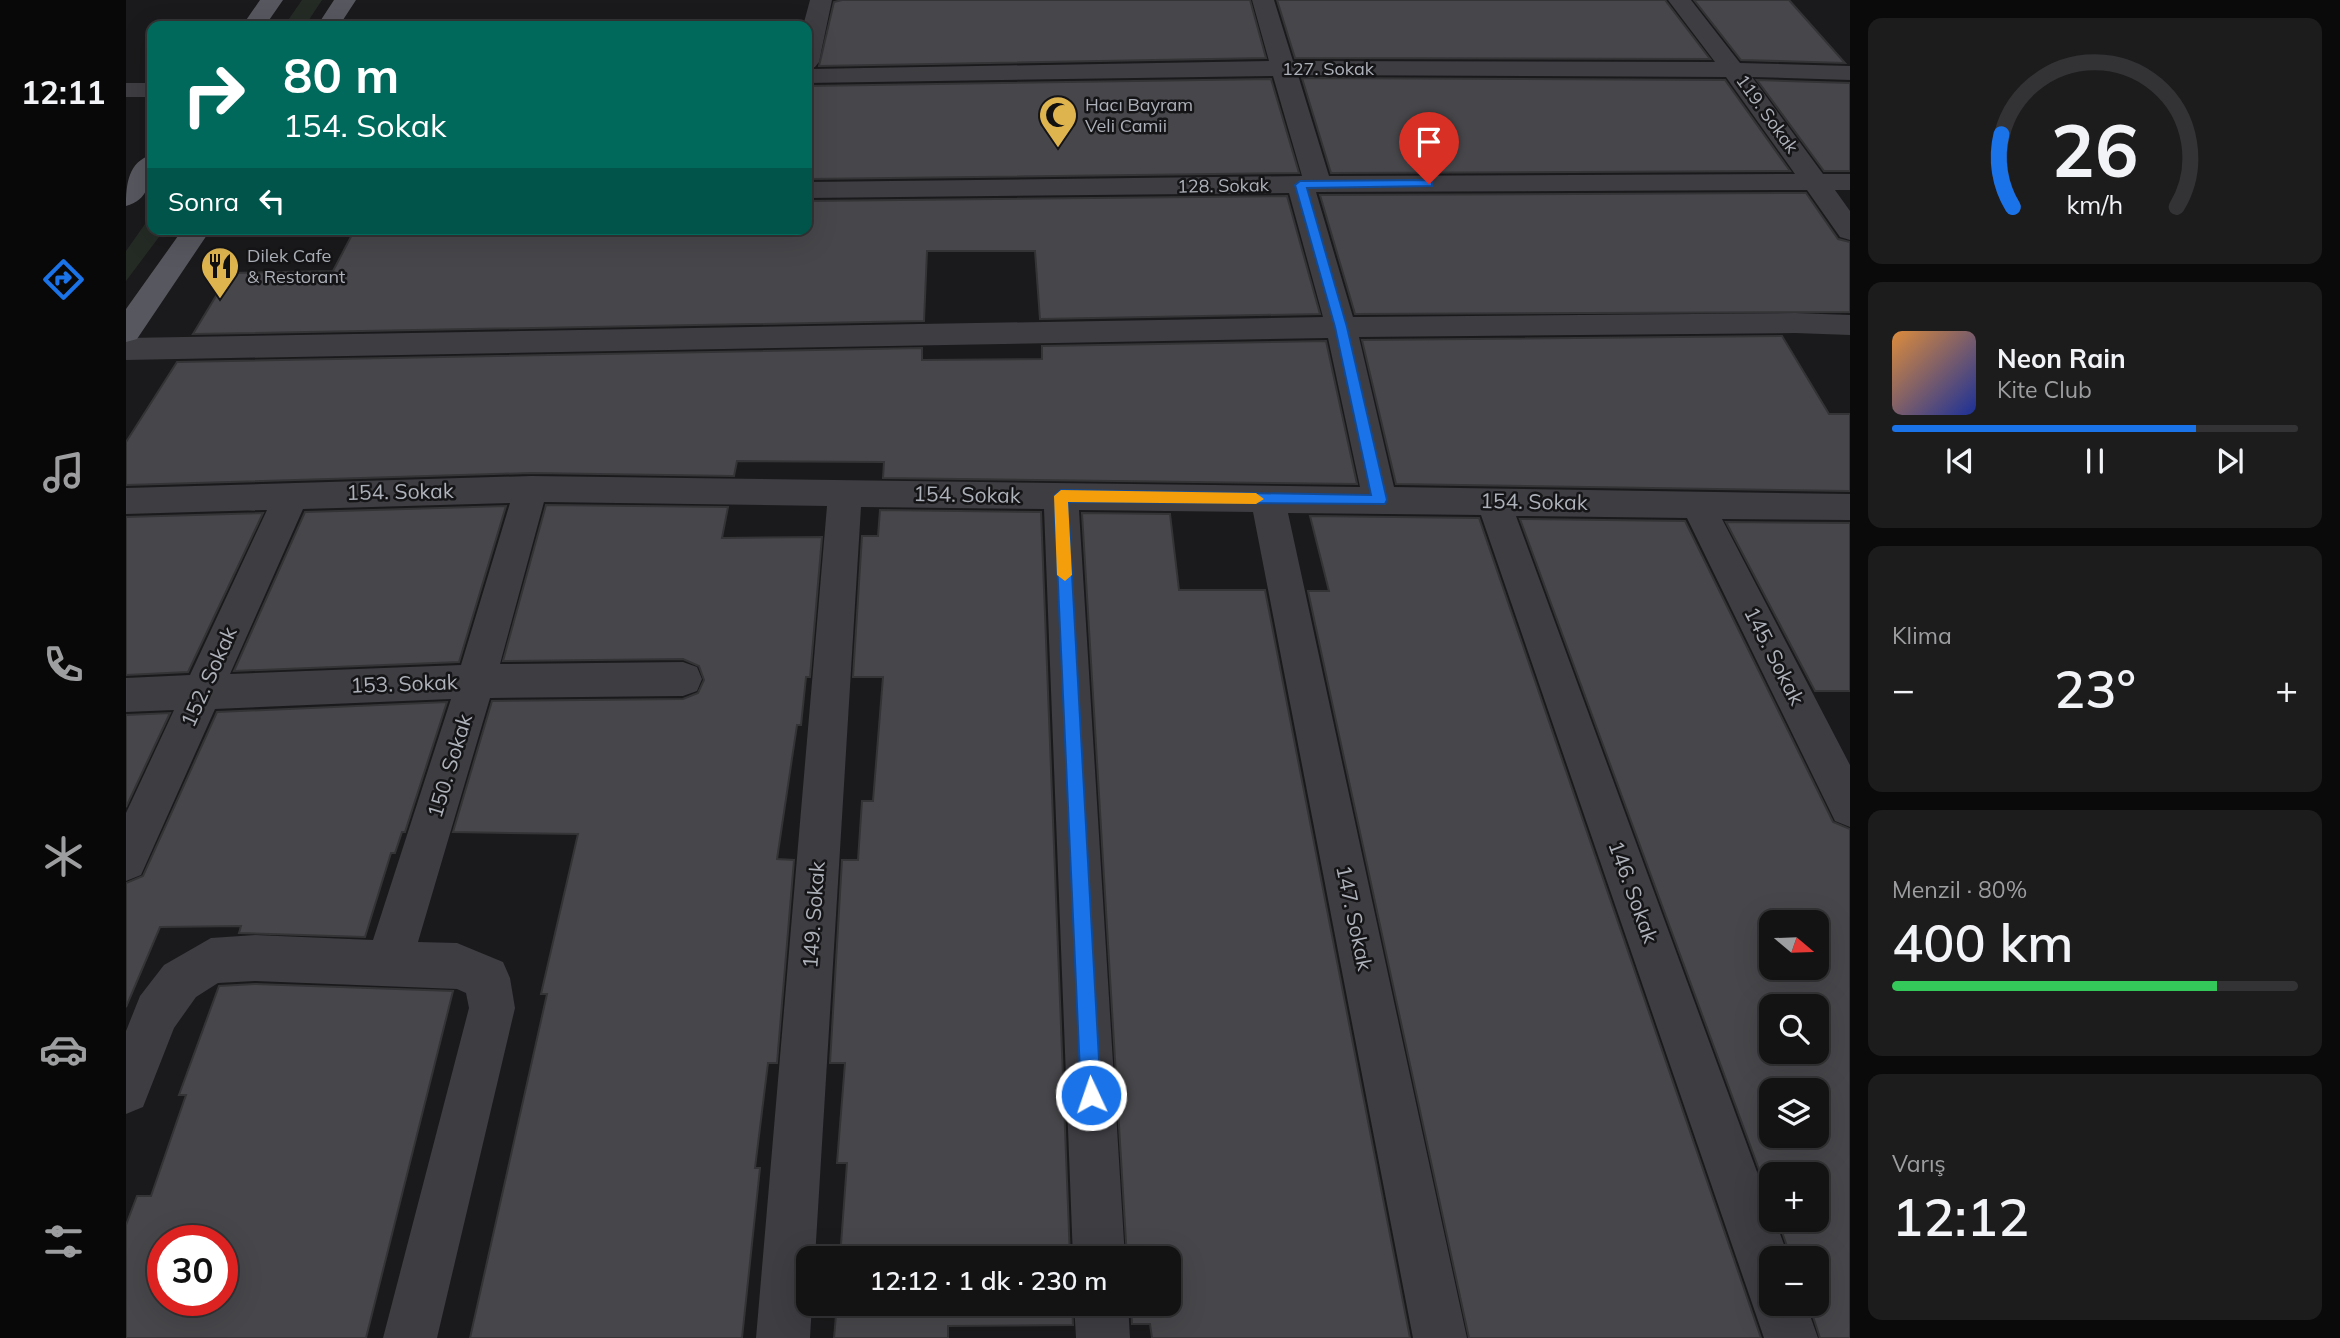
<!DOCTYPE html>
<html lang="tr">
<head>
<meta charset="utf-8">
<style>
  :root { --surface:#141314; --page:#1d1c1d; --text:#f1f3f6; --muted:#9d9ea0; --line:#333234; --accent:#1a73e8 }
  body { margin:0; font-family:Mulish,sans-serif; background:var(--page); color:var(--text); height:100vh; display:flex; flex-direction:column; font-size:26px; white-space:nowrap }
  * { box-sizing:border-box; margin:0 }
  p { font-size:23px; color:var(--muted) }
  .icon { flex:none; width:38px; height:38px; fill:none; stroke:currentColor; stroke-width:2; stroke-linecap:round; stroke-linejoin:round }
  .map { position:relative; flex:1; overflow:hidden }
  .panel { display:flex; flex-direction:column; gap:18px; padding:18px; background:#0b0a0b; width:490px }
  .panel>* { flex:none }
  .banner { position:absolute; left:21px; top:21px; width:665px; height:214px; border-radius:14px; box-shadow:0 7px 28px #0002,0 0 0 2px var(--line); background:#00695c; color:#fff; overflow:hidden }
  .needle { width:46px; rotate:109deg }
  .fabs { position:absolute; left:1633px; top:910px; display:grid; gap:14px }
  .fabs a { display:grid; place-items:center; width:70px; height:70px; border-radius:14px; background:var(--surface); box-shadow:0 7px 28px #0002,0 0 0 2px var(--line); font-size:35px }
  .speed { position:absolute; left:21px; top:1225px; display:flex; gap:14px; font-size:35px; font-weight:700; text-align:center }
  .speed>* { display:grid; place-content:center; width:91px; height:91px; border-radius:50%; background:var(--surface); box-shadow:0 7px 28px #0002,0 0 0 2px var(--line); line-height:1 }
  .speed .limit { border:10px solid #d22; background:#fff; color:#111 }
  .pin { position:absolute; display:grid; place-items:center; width:60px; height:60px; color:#fff; margin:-72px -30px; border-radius:50% 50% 50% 0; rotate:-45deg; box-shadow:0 0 7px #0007 }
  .pin .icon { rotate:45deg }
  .me { position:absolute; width:77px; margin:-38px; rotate:357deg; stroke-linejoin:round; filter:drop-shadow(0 0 5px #0008) }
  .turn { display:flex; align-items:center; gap:24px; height:147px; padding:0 21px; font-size:32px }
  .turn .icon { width:91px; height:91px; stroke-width:2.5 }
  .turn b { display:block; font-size:49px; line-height:60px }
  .then { display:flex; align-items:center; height:66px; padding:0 21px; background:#0003; gap:14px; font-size:26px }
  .big { font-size:52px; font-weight:600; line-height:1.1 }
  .panel .card { flex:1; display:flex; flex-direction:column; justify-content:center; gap:10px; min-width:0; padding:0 24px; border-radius:14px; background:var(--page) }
  .panel .dial { align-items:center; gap:0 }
  .dial svg { height:182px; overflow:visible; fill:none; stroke:var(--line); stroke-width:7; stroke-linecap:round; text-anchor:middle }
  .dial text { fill:var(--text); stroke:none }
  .song { display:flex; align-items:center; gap:21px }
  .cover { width:84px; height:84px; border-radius:10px; background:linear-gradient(135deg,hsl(30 70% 55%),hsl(230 70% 35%)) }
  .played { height:7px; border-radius:4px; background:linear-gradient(90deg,var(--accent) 75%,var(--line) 75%) }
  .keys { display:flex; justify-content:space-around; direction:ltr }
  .heat { display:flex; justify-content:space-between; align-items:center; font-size:38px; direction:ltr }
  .charge { height:10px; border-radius:5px; background:linear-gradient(90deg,#34c759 80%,var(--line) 0) }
  .trip { position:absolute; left:670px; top:1246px; width:385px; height:70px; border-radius:14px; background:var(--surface); box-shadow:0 7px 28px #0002,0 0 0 2px var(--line); font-weight:600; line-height:70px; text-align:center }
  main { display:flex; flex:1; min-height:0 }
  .tab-bar { display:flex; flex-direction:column; width:126px; justify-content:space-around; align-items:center; background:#080808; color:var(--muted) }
  .tab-bar .icon { width:49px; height:49px }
  .tab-bar .current { color:var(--accent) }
  .tab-bar b { font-size:32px; color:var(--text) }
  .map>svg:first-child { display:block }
  .green { fill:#242b25 }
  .building { fill:#47474b; stroke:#343437; stroke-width:2; fill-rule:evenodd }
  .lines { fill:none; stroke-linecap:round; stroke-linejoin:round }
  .minor { fill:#3d3d42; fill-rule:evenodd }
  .primary { fill:#57585f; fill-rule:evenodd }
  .route { fill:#1a73e8; stroke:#114b97; stroke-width:2 }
  .slow { fill:#f59e0b }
  .labels { text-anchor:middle; stroke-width:5; stroke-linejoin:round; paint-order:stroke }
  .far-street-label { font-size:18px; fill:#adb1b9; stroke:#151416 }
  .far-poi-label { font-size:18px; fill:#adb1b9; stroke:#151416; text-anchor:start }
  .street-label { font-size:21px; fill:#adb1b9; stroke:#151416 }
</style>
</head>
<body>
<main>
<nav class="tab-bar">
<b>12:11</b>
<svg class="icon current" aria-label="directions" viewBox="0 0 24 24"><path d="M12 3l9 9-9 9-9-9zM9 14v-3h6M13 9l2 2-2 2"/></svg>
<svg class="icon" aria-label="music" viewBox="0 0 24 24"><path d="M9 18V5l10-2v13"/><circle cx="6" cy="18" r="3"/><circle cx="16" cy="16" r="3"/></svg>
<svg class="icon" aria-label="phone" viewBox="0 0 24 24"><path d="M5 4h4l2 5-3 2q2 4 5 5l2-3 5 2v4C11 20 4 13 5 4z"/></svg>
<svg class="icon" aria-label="climate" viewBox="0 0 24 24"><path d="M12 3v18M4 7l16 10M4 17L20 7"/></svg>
<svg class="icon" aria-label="car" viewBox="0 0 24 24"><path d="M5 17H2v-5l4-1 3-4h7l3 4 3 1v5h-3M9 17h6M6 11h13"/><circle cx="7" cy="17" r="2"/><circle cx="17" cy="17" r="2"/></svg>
<svg class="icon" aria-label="filters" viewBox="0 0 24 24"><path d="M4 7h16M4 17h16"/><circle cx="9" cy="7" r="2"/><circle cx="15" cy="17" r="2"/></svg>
</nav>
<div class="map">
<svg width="1724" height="1338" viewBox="0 0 1724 1338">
  <rect width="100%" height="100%" fill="#1a191b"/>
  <path class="green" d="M176,0H196L179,26H158Z
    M26,214V229H39L0,281V251Z"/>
  <path class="building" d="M716,0H1124L1140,58L693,66L708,2Z
    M1151,0H1539L1584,59L1169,58Z
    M1568,0H1663L1719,63L1615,60Z
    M1176,78L1599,80L1664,171L1205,173Z
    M1145,79L1173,173L681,179V86Z
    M1631,80L1724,83V171H1698Z
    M1680,193L1712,239L1724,242V312L1229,314L1194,195Z
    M1161,196L1194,314L914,319L909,251H801L798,321L67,334L104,273L207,271L229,229H681V201Z
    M1656,336L1703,414H1724V491L1270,484L1236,340Z
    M1200,341L1231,484L757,478L758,462L611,461L608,476L405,473L0,485V442L51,362L796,348V360L916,359V346Z
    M420,505L602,507L596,538L696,537L684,677H680L675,725H671L651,859L668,860L651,1063H642L629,1168H634L616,1338H344L421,994H415L452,834L327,832L366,701L557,699L572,693L578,680L573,666L557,659L377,661Z
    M380,506L333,662L108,671L179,512Z
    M754,510L915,512L944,1258H714L721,1163H711L719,1063H704L716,860H732L736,801H747L757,677H727L736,536H752Z
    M137,513L62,672L0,675V517Z
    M956,513L1044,514L1053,590H1139L1284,1338H1026L1024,1324H1006L1005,1304H1043V1258H1001Z
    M1184,516L1353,518L1635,1338H1343L1182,591H1203Z
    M1394,519L1559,521L1707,822L1724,829V1338H1694L1683,1304H1690V1258H1665L1652,1220H1690V1174H1645V1202ZM1645,922H1690V968H1645ZM1645,1006H1690V1052H1645ZM1645,1090H1690V1136H1645Z
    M1600,522L1724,523V691H1689Z
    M321,702L279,832H276L269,853H265L239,937L113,933L115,926L34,927L0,1007V883L17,876L91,712Z
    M44,713L0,807V715Z
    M129,984L327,991L240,1338H0V1225L11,1196H25L60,1095H53L93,986ZM37,1241H96V1300H37Z
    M711,1304H946L947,1325L822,1326V1338H708Z"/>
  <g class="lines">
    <path class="minor" d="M684,0H706L693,62L689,67L683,69L1143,61L1126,0H1148L1167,61L1589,62L1542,0H1565L1614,63L1724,66V80L1626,77L1697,174H1724V190H1709L1724,211V240L1714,237L1681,190L1190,192L1227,317L1669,313L1724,315V335L1669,333L1233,337L1268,487L1724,494V520L1596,519L1724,765V827L1709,821L1561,518L1390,516L1645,1210V1220H1649L1663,1258H1645V1304H1680L1692,1338H1638L1355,515L1162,513L1341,1338H1287L1127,512L953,510L999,1258H947L918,509L735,507L689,1258H682V1304H686L684,1338H630L701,506L418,502L374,664L557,662L571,667L576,679L571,691L557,696L364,698L292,942L331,943L377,962L384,978L389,1008L311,1338H257L343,1008L340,993L331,989L129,981L92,983L70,997L48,1028L17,1107L0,1114V1031L14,996L38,965L85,938L129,935L247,940L325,699L89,709L15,875L0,881V813L48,710L0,712V678L64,675L141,510L0,514V488L405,476L1234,487L1202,338L0,360V338L1197,317L1163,193L681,198V182L1176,176L1147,76L681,83V26H677ZM1172,75L1600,77L1669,174L1203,176ZM384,503L335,665L104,674L177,509Z
      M0,83H26V97H0Z
      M948,1304H1002L1004,1338H950Z"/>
    <path class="primary" d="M134,0H157L139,26H116Z
      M208,0H230L213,26H191Z
      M26,155C27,176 24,200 0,206C0,185 2,161 26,155Z
      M57,229H85L11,339L0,342V309Z"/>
  </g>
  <path class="route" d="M1303,180L1306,181V186L1181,188L1221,327L1261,500L1259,504L942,502L975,1095L972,1102L965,1105L957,1102L955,1095L928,496L935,490L1245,495L1209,327L1169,185L1174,181Z"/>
  <path class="slow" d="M935,490L1130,493L1138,499L1130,504L942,502L946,575L939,581L931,575L928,496Z"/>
  <defs>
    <symbol id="mosque-pin" viewBox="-11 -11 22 30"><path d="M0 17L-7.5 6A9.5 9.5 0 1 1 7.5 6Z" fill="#deb44f" stroke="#151416"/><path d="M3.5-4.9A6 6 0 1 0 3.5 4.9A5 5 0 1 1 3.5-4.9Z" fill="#111"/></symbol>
    <symbol id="restaurant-pin" viewBox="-11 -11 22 30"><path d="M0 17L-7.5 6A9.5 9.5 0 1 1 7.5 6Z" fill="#deb44f" stroke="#151416"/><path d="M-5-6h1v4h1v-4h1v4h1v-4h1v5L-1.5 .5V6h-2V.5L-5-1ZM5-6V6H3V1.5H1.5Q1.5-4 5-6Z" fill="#111"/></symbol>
  </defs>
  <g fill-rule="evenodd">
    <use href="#mosque-pin" x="910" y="93" width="44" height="60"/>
    <use href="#restaurant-pin" x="72" y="244" width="44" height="60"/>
  </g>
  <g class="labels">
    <g class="far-street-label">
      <text x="1202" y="75">127. Sokak</text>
      <text transform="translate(1641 114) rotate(54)" y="6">119. Sokak</text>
      <text transform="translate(1097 186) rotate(-1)" y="6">128. Sokak</text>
    </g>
    <g class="far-poi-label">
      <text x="959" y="111">Hacı Bayram<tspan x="959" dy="21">Veli Camii</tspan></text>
      <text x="121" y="262">Dilek Cafe<tspan x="121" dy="21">&amp; Restorant</tspan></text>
    </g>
    <g class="street-label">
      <text transform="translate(274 492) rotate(-1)" y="7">154. Sokak</text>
      <text transform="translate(841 495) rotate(1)" y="7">154. Sokak</text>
      <text transform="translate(1408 502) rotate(1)" y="7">154. Sokak</text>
      <text transform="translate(1648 656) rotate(63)" y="7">145. Sokak</text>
      <text transform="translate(83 677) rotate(-66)" y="7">152. Sokak</text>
      <text transform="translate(278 684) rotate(-2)" y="7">153. Sokak</text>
      <text transform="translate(324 766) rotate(-73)" y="7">150. Sokak</text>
      <text transform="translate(1507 892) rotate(70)" y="7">146. Sokak</text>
      <text transform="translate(688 915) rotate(-86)" y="7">149. Sokak</text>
      <text transform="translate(1228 918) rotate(78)" y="7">147. Sokak</text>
    </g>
  </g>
</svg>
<div class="fabs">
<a><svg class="needle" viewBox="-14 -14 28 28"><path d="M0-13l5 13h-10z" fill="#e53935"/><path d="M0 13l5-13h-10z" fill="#9d9ea0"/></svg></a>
<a><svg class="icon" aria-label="search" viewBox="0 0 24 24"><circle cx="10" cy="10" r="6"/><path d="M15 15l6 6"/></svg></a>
<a><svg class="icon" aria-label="layers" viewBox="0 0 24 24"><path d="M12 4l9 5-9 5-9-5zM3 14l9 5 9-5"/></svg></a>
<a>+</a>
<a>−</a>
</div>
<div class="speed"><div class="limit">30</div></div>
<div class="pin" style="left:1303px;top:184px;background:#d93025"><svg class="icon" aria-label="arrive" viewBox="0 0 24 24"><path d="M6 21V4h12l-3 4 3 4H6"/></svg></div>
<svg class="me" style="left:965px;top:1095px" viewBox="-20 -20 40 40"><circle r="17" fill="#1a73e8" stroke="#fff" stroke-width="3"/><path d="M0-11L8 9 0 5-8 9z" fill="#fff"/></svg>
<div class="trip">12:12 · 1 dk · 230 m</div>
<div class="banner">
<div class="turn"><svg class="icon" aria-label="right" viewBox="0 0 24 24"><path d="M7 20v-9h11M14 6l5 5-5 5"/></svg><div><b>80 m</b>154. Sokak</div></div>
<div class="then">Sonra<svg class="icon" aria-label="left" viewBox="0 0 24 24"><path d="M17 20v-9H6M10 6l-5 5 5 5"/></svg></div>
</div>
</div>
<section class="panel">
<div class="card dial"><svg viewBox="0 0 100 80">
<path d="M14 69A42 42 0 1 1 86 69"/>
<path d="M14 69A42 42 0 0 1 9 37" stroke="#1a73e8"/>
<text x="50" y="56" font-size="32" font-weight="700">26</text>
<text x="50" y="72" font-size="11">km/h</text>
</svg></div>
<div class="card">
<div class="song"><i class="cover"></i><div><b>Neon Rain</b><p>Kite Club</p></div></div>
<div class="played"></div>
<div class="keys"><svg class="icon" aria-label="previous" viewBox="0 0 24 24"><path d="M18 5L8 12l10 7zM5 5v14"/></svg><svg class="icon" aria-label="pause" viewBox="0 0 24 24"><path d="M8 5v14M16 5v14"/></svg><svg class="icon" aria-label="next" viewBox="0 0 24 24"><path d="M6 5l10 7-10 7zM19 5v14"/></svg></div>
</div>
<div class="card"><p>Klima</p>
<div class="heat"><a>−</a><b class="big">23°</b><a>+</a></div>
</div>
<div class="card"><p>Menzil · 80%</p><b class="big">400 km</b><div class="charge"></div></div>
<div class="card"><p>Varış</p><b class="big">12:12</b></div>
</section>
</main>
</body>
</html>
